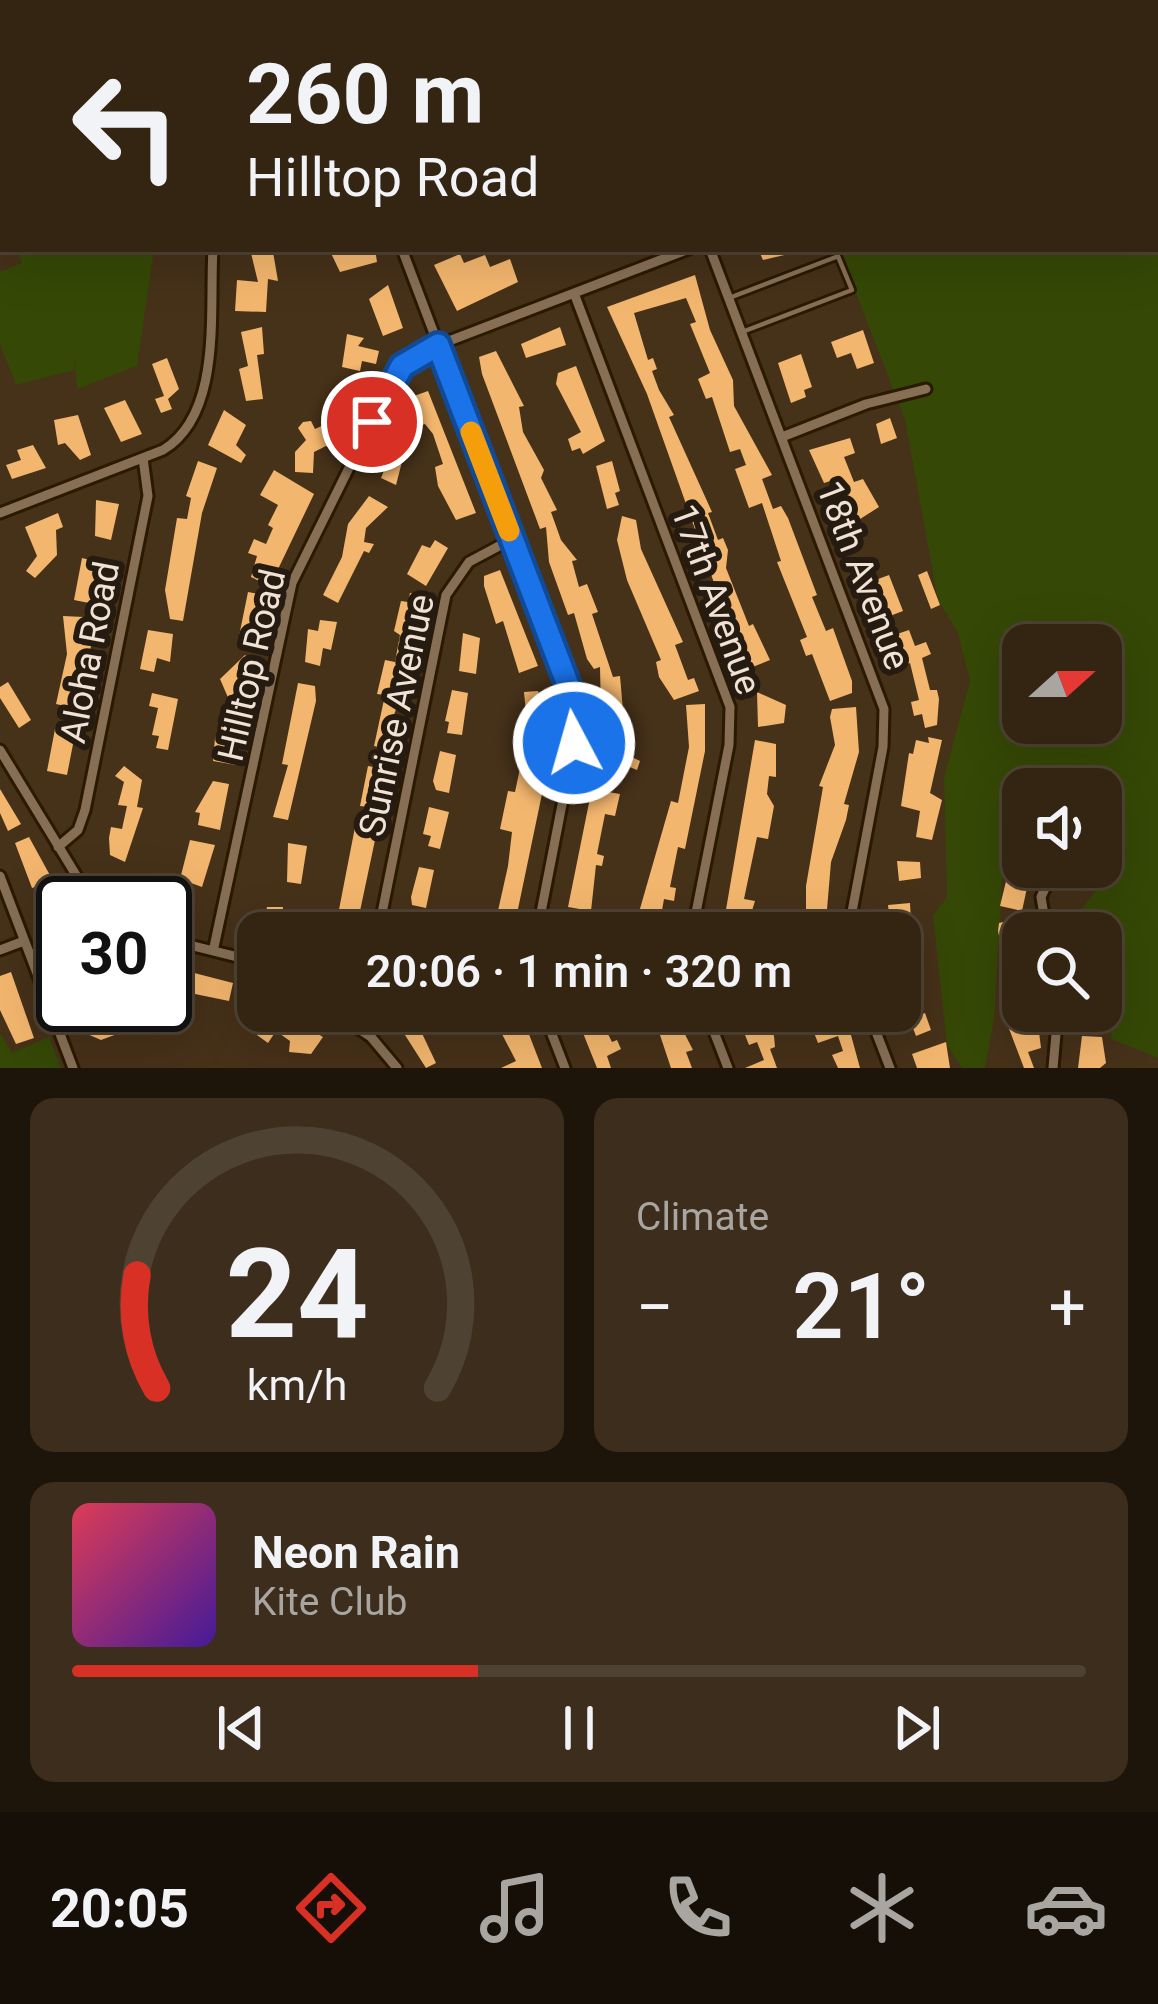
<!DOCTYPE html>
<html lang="en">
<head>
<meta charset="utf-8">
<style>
  :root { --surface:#342513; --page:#3c2d1c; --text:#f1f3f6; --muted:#a9a5a0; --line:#4e4233; --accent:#d93025 }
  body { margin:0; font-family:Roboto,sans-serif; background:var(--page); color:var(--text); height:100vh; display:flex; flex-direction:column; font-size:45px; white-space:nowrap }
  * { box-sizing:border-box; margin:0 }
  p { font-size:39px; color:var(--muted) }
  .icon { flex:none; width:66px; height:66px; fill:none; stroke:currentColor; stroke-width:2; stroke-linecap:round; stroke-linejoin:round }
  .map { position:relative; height:1068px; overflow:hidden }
  .panel { display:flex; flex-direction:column; gap:30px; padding:30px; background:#1d140a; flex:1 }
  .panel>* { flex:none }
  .hud { position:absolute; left:0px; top:0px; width:1158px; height:252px; box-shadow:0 12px 48px #0002,0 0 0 3px var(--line); background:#342513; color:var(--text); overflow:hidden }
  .needle { width:78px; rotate:69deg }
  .tools { position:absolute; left:1002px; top:624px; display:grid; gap:24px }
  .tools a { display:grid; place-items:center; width:120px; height:120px; border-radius:24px; background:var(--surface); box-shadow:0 12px 48px #0002,0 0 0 3px var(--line); font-size:60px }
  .speed { position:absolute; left:36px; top:876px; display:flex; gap:24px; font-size:60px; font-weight:700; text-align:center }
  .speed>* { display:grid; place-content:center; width:156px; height:156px; border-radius:50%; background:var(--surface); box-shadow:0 12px 48px #0002,0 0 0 3px var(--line); line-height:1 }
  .speed .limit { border:6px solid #111; border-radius:18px; background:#fff; color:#111 }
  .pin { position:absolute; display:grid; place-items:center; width:102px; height:102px; color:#fff; margin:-51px; border:6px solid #fff; border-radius:50%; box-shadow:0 3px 12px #0007 }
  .me { position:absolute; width:132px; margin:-66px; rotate:354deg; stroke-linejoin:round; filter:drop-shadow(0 0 9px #0008) }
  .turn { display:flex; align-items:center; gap:42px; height:252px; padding:0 48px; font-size:54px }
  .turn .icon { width:156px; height:156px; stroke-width:2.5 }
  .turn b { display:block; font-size:84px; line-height:102px }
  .big { font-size:90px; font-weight:600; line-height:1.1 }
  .panel .card { flex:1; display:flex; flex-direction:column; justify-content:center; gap:18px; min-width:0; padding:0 42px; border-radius:24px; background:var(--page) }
  .panel .dial { align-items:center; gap:0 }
  .dial svg { height:312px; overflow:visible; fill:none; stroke:var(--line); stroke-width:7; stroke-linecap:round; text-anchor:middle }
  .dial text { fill:var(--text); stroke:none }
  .song { display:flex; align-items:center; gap:36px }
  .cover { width:144px; height:144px; border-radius:18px; background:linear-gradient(135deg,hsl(350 70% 55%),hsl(260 70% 35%)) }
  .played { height:12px; border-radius:6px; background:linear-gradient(90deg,var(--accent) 40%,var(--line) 40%) }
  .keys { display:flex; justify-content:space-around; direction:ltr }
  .heat { display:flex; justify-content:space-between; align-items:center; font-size:66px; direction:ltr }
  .panel .tiles { flex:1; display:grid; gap:30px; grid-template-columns:1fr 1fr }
  .card:last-child { grid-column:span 2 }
  .trip { position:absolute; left:237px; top:912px; width:684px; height:120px; border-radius:24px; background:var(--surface); box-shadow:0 12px 48px #0002,0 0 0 3px var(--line); font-weight:600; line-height:120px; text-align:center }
  .tabs { display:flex; height:192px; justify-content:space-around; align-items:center; background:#150f08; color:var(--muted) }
  .tabs .icon { width:84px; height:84px }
  .tabs .selected { color:var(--accent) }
  .tabs b { font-size:54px; color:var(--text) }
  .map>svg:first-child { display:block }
  .green { fill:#354806; fill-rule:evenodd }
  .building { fill:#f3b66e }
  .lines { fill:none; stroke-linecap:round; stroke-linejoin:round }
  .service-casing { stroke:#2b1902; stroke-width:10 }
  .minor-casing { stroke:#2b1902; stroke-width:15 }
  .service { stroke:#866f55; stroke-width:4.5 }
  .minor { stroke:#866f55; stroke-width:9 }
  .route-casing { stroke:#114b97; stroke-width:30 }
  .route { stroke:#1a73e8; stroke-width:21 }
  .slow { stroke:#f59e0b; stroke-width:21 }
  .labels { text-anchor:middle; stroke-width:12; stroke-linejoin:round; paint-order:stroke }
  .street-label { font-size:36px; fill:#f0e2d4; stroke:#251b11 }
</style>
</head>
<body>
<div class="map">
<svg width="1158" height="1068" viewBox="0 0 1158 1068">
  <rect width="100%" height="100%" fill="#463119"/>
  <path class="green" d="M0,0H144L145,3H3L0,72Z
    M664,0H1158V1058L1112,1039L1101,989V933H1088L1082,908L1126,854L1101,822V789H1023V838L1004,850L994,1018L985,1068H962L947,1045L933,916L947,897L944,777L970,681L958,633L938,600L905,420L839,249H1155V3ZM1023,645H1101V723H1023Z
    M17,249H154L137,366L77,389L74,359V370L16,385L0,344V272L22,263Z
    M0,1033L12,1053L49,1037L61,1068H0Z"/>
  <path class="building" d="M250,249L273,252L278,281L268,279L266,312L235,311L237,280L258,282Z
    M329,249H375L377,262L340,272Z
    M758,249H805L806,250L763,260Z
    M460,254L464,263L485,255L490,267L510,259L518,282L457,311L434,265Z
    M695,275L710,330L733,380L734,406L772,475L762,479L773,509L781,506L788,518L817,595L812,597L826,631L833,628L852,681V693L830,701L812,654L806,656L800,640L807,637L777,562L781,561L762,503L749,508L735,469L746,465L740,449L730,452L712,397L706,399L698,379L710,373L690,324L696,322L686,298L634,313L648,360L653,358L657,369L652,371L659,390L674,415L669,417L712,512L708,513L718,540L723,538L728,550L726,568L749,626L753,624L770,660L745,670L647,394L607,307Z
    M388,285L403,328L383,336L369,299Z
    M262,327L264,354L257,355L263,399L246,401L239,369L248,366L241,332Z
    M560,327L566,345L526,358L521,344Z
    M863,330L874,363L857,369L851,353L837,358L831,342Z
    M347,334L364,338L358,346L379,351L376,364L362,361L360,371L342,367Z
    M496,351L524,406L519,407L523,432L544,470L541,478L557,510L551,512L561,540L577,560L572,561L579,587L587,584L598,612L592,614L613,677L620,676L624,722L630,720L635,741L630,756L640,761L637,770L608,758L610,748L599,744L598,735L610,734L607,713H601L600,667L594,669L587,659L574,613L568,615L549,562L546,527L540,529L482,374L479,357Z
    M801,354L812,387L804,390L806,397L791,403L778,363Z
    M167,358L179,389L168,399L172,409L161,413L155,399L164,396L152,364Z
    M576,366L605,441L583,454L580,448L572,451L568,439L581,432L556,384L558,373Z
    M353,381L361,394L354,399L334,450L326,446L314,452L313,473L295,472V452L306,440L298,428L303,422L311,421L315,429L326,424L333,395Z
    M428,391L476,513L456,520L438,486L435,467L443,464L433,434L425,424L419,426L415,414L414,396Z
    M125,400L142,434L121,442L104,408Z
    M224,410L246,425L236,445L246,455L241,463L208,445Z
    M78,415L91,455L80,460L65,443L58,445L54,420Z
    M890,418L897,438L881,444L876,424Z
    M850,438L855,453L844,457L854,482L863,479L879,507L846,528L835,517L847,505L837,479L824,483L809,450Z
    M33,445L46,468L12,479L6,465L21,460L17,450Z
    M391,453L404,454L396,485L381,478Z
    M198,461L217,468L202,513L183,621L170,619L165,590L177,518L187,519L191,498L186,496Z
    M612,461L620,491L615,493L619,505L607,509L596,466Z
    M274,470L314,494L270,586L251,577L257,556L248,553L254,539L266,544L273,528L268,525L278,505L260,495Z
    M369,496L388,507L366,528L364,542L374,544L369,553L364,551L338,603L323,595L342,557L348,524Z
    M96,500L119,504L111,540L95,536Z
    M58,513L63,527L56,530L57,555L35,578L26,571L37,556L25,527Z
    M622,516L636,520L641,549L683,642L675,645L688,680L694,678L699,691L674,700L659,677L656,662L661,660L627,580L617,540Z
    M435,540L448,548L426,586L407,574L422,545L430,548Z
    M82,558L102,563L94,604L74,600Z
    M500,570L538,666L519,673L503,621L496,624L484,586V576Z
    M927,571L940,605L931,609L918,575Z
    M889,575L903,611L882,619L870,582Z
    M248,592L269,596L258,640L252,641L239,636Z
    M410,593L422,595L407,682L391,722L398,723L395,739L390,738L388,749L374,746L385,695L377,694L385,660L395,662L400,635L394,631L401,601L408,602Z
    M63,616L84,617L82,645L91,646L78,709L56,704L67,654Z
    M320,620L337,622L331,650L323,648L320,666L305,662L308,629L318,631Z
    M148,630L173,634L170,662L157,658L154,672L140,669Z
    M909,630L915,646L926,642L931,654L922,658L930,690H937L939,699L937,725L925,728L922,714L914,716L911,702L919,700L910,663L905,665L894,635Z
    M463,633L480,638L476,674L459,671Z
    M245,655L254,664L237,683L246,704L233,709L220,679Z
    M8,682L31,720L19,728L0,698V687Z
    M298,683L315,686L316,701L288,820L273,817L288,765L282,764Z
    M452,690L468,693L462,735L447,733L449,722L445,721Z
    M538,691L543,706L553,705L554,721L544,722L545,745L552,746L513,933H493L508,866L512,832L500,829L508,791L515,792L526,740L539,743L527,723L524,692Z
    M757,692L786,705L784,723L758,727Z
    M152,693L178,699L168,750L156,748L159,736L152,735L158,708L149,706Z
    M705,704V751L685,849L678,847L670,887L676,888L674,901L664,899L658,933H633L671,801L678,803L689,747L686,705Z
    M856,707L859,752L844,804L849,805L846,820L831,862L825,933H806V886L823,787L819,786L835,745L830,717L832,709Z
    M226,716L240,719L236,765L213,761L215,738Z
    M55,729L75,734L67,775L47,771Z
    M928,737L942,740L930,793L942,800L932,840L916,837L920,811L901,806L909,753L913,754L916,740L929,743Z
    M755,740L776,744V777L769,776L767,794L774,806L768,839L757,837L744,899L755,901L745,933H722Z
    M440,751L456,755L449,793L436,790L433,781Z
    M124,766L142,780L137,807L143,808L125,862L110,855L109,838L111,827L122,829L127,806L118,805L124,782L115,776Z
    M368,766L384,769L377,808L360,806Z
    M594,778L611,782L608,792L620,794L615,816L605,814L597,854L604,856L602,866L596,865L591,911L568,907Z
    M213,781L229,784L220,830L198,825L200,813L195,812Z
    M0,789L21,824L8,831L0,813Z
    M429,807L449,812L440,849L428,846L431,836L423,834Z
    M356,822L378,826L356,930L336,925Z
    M29,837L63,899V935L38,886L32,888L15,843Z
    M190,840L215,845L202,887L180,879Z
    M288,843L307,846L301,884L287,882Z
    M897,861L920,862L921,878L899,881Z
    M419,867L434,870L426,908L412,905L411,897Z
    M1009,869L1030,874L1022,911L1000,906Z
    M145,878L163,882L160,903H124L127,885L140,887Z
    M910,903L911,922L890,924L888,905Z
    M267,907H283L282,921H290V933H262Z
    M1024,917L1023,999L1013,1002L998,931L999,923Z
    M900,947L917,986L909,989L900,982Z
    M167,966L233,983L229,1001L195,994L179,977L174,999L165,997Z
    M11,972L34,1038L16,1044L0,1010V976Z
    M247,990L258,998V1011H290L287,1015L323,1037L311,1054L289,1052L290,1041L276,1031L268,1043L257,1035L260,1022L237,1004Z
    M900,1004L913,1017L925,1013L931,1030L916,1036L911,1023L902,1027L896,1011Z
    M87,1005L106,1011L101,1023L122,1016L128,1030L101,1040L85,1033Z
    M490,1011H520L542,1068H501L516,1061Z
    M652,1011H673L693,1050L686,1052L692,1068H671Z
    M760,1011L774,1036L775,1047L770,1049L777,1068H745L764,1060L757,1042L749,1045L738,1017Z
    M831,1011L838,1027L848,1024L860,1068H838L832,1055L843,1051L838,1036L818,1043L808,1017Z
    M1037,1016L1041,1048L1028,1052L1034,1068H1024L1008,1026Z
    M419,1027L436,1063L426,1068L405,1035Z
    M594,1028L597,1033L606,1030L612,1042L617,1040L621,1049L607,1056L611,1068H597L583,1033Z
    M1082,1036L1102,1037L1106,1063L1100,1068H1078Z
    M946,1042L950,1068H917L912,1054Z"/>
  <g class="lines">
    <defs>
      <path id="service" d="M729,298L836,257
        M742,332L852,290L835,249
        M32,962L54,967L63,975"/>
      <path id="minor" d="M223,0L224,3
        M585,0L588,3
        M402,249L572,698L574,743L537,933
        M710,249L884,709L883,747L848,933
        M574,293L730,707L729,745L692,933
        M782,437L866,404L926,389
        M0,513L163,450C223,414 209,310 213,249
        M0,750L93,903
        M58,847L78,830L85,810L148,496L143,458
        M0,876L73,1068
        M378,933L446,595L469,562L512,539
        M1047,933L1041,897L1055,867
        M165,939L258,962
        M214,947L292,583L395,375L428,349L689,249
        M0,950L24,941
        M332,1011L371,1037L397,1068
        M543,1011L565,1068
        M706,1011L728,1068
        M868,1011L890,1068
        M1053,1068L1058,1011"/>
    </defs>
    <use href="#service" class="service-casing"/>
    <use href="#minor" class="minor-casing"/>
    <use href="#service" class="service"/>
    <use href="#minor" class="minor"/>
  </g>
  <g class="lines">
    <defs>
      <path id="route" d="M372,422L402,366L438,345L568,685L574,743"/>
    </defs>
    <use href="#route" class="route-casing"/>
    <use href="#route" class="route"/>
    <path class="slow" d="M471,432L509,531"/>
  </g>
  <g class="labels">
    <g class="street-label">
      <text transform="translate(864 575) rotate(69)" y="13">18th Avenue</text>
      <text transform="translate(717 599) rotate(70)" y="13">17th Avenue</text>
      <text transform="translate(89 652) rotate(-79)" y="13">Aloha Road</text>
      <text transform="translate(251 665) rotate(-77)" y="13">Hilltop Road</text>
      <text transform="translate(396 715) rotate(-78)" y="13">Sunrise Avenue</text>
    </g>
  </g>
</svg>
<div class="tools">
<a><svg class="needle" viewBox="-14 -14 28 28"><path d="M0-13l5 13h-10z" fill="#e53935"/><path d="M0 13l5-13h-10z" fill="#a9a5a0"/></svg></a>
<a><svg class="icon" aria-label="sound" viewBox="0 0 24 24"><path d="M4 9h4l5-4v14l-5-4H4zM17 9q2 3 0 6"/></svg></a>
<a><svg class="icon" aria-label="search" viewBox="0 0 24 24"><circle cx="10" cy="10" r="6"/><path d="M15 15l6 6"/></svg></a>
</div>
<div class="speed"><div class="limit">30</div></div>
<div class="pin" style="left:372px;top:422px;background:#d93025"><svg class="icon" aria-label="arrive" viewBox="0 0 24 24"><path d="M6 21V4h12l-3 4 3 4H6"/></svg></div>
<svg class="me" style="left:574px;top:743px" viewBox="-20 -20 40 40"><circle r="17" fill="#1a73e8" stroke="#fff" stroke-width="3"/><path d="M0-11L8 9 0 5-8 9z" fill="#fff"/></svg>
<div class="trip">20:06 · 1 min · 320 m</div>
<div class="hud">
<div class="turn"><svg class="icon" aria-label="left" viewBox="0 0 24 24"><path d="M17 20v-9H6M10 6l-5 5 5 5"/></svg><div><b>260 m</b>Hilltop Road</div></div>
</div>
</div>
<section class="panel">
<div class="tiles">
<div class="card dial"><svg viewBox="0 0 100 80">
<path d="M14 69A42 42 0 1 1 86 69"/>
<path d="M14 69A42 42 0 0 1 9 40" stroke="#d93025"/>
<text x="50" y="56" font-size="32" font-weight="700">24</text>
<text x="50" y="72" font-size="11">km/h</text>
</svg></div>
<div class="card"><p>Climate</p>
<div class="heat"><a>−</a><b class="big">21°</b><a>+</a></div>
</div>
<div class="card">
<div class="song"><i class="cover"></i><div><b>Neon Rain</b><p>Kite Club</p></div></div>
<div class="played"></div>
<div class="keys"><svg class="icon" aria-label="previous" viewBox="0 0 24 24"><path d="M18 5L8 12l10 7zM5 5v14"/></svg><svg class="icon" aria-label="pause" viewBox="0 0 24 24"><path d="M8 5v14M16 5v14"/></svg><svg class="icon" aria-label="next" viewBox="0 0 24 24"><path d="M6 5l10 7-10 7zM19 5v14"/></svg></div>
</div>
</div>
</section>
<nav class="tabs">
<b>20:05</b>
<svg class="icon selected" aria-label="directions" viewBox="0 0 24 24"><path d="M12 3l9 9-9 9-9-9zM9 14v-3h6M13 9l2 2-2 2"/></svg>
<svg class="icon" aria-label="music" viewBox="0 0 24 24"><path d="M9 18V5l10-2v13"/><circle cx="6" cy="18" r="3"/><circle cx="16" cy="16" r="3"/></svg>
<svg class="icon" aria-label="phone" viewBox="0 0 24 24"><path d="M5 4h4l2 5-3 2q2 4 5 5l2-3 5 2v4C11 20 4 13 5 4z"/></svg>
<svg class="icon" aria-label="climate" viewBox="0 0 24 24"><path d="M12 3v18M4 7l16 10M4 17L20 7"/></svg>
<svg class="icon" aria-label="car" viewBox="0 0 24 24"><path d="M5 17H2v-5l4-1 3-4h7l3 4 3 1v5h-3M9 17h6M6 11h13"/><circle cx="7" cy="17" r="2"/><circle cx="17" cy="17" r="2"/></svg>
</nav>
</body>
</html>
